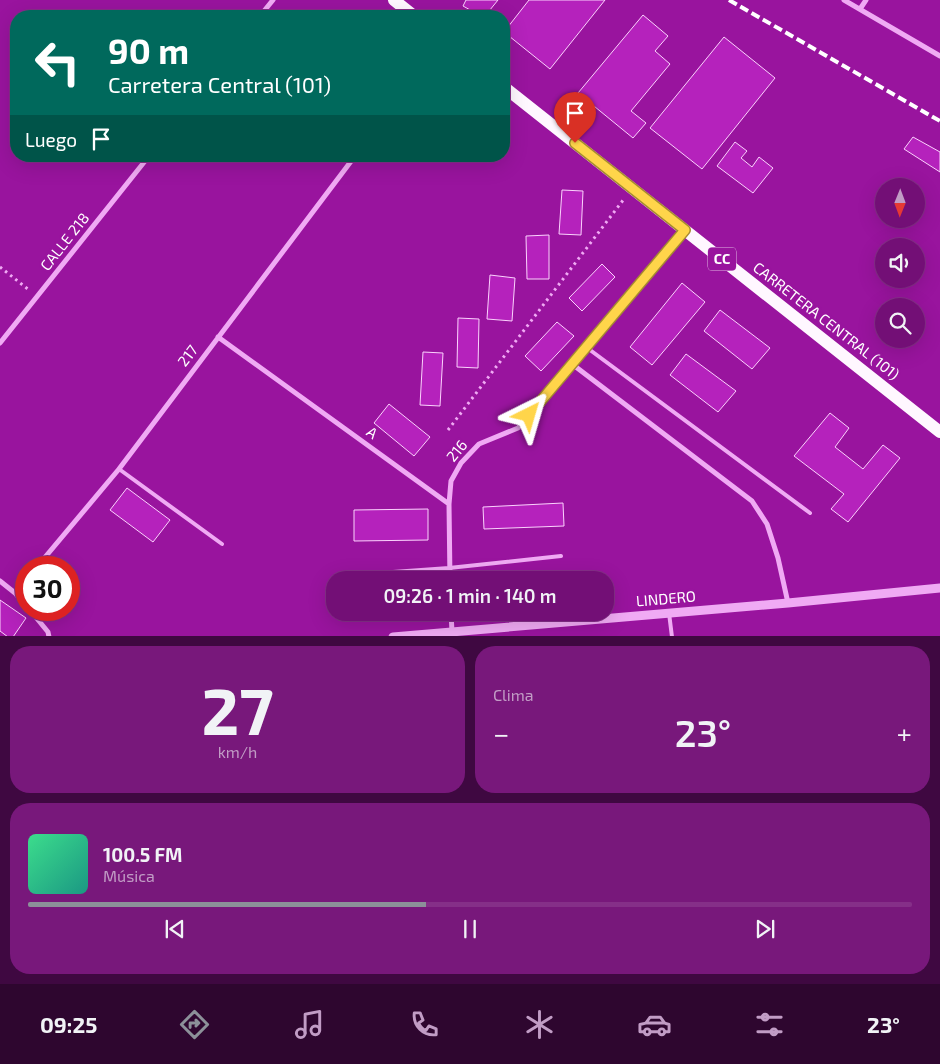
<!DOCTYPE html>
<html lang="es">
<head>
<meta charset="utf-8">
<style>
  :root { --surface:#730f76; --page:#78187b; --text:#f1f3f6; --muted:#c19cc5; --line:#852f88; --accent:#8c9099 }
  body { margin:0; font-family:"Exo 2",sans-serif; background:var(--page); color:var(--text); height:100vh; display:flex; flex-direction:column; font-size:19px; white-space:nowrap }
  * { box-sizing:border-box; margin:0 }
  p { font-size:16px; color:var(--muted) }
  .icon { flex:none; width:28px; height:28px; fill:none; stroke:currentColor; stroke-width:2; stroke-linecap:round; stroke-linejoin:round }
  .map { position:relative; height:636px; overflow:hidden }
  .panel { display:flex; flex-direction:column; gap:10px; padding:10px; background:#3f0841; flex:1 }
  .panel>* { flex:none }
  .top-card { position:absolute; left:10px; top:10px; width:500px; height:152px; border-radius:20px; box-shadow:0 5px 20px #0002,0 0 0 1px var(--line); background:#00695c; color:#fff; overflow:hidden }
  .needle { width:32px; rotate:181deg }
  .tools { position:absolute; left:875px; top:178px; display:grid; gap:10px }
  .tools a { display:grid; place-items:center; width:50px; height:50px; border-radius:50%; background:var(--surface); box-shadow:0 5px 20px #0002,0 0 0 1px var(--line); font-size:25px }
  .speed { position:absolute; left:15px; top:556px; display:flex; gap:10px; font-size:25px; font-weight:700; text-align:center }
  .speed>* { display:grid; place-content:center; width:65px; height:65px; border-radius:50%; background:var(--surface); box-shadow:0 5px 20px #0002,0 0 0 1px var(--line); line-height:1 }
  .speed .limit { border:8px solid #d22; background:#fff; color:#111 }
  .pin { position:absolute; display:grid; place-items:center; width:42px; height:42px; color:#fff; margin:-51px -21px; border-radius:50% 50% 50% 0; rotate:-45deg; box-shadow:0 0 5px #0007 }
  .pin .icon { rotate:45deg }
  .me { position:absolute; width:55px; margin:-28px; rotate:40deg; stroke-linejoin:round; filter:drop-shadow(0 0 4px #0008) }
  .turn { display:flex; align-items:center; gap:18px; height:105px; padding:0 15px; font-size:22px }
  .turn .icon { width:65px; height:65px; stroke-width:2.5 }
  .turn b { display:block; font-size:35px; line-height:42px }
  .then { display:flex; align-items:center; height:48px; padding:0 15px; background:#0003; gap:10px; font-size:19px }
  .big { font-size:38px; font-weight:600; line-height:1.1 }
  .panel .card { flex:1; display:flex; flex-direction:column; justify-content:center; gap:8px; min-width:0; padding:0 18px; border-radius:20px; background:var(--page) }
  .panel .dial { align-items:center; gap:0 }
  .dial b { font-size:65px; line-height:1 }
  .song { display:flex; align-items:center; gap:15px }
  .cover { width:60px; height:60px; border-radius:8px; background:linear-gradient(135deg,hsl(150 70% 55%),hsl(170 70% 35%)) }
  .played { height:5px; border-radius:2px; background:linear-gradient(90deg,var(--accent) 45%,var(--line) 45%) }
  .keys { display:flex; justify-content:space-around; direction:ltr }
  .heat { display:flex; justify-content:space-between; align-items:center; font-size:28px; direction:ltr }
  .panel .tiles { flex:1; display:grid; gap:10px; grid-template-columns:1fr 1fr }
  .card:last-child { grid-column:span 2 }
  .trip { position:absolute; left:326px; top:571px; width:288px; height:50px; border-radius:20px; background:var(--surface); box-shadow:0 5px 20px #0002,0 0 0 1px var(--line); font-weight:600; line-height:50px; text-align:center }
  .menu { display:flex; height:80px; justify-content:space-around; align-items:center; background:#2e062f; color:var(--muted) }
  .menu .icon { width:35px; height:35px }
  .menu .active { color:var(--accent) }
  .menu b { font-size:22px; color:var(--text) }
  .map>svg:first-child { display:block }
  .building { fill:#b522bc; stroke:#fbd3fd }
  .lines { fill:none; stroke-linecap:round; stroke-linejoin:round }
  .path { stroke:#f0aaf4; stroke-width:3; stroke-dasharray:2.5 4; stroke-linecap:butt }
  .service { stroke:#f0aaf4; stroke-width:4 }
  .minor { stroke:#f0aaf4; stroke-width:5 }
  .tertiary { stroke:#f0aaf4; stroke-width:9 }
  .primary { stroke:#fff7ff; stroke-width:12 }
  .rail { stroke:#fff; stroke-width:4; stroke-dasharray:9 4; stroke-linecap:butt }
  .route-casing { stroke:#a68a30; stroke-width:12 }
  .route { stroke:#ffd54a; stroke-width:9 }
  .labels { text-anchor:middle; stroke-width:5; stroke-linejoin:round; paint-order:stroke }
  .shield { fill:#99149e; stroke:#e0b8e2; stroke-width:1 }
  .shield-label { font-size:14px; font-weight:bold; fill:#fff }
  .street-label { font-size:15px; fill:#fff; stroke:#99149e }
</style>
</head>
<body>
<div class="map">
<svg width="940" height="637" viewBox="0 0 940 637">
  <rect width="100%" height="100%" fill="#99149e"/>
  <path class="building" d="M466,0H498L485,16H481L463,6Z
    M529,0H605L550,69L504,32Z
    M643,15L668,36L655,51L670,64L631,111L646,123L633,138L578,93Z
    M724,37L775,78L702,169L650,128Z
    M913,137L940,152V172L904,149Z
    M735,142L747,151L741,158L752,167L759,157L773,168L753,193L717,166Z
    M562,190L583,191L581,235L559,234Z
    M549,235V279H527L526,236Z
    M602,264L615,277L582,311L569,298Z
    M490,275L515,278L512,321L487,319Z
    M682,283L705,302L652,365L630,347Z
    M720,310L770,348L752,369L704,331Z
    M458,318L479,319L478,368L457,367Z
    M557,322L574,336L541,371L525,356Z
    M423,352L443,353L440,406L420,405Z
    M686,354L736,391L718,412L670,375Z
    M389,404L430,437L414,456L374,423Z
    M830,413L849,428L835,447L863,469L883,445L900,458L848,522L831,509L844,494L794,456Z
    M127,488L170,520L153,542L110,510Z
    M563,503L564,526L484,529L483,507Z
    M428,509V540L354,541V510Z
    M572,571V580H482V575Z
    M0,600L26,618L13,637H8L0,631Z
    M362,612H439V616L362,621Z"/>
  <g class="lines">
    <path class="path" d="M0,267L29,290
      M448,430L624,199"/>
    <path class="service" d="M586,347L810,513
      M119,469L222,544
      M365,574L449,568L561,556
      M669,613L672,637"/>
    <path class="minor" d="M844,0L940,56
      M860,9L866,0
      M260,16L273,0
      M218,337L449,504L450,580
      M0,343L149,156
      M572,364L752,501L767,524L778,558L788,603
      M449,504L451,481L461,463L479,444L518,428L685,231
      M36,568L119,469L355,156
      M0,581L15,593L26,606
      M15,593L26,580
      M30,610L48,632L49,637
      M451,612L452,632"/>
    <path class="tertiary" d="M393,637L788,603L940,588"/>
    <path class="primary" d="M394,0L414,16
      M504,87L940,432"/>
    <path class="rail" d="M729,0L940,121"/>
  </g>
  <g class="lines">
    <defs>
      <path id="route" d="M529,415L685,230L575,143"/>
    </defs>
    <use href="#route" class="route-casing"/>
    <use href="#route" class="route"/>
  </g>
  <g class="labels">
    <rect class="shield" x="708" y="247.5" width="28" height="23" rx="4"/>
    <g class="shield-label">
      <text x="722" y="264">CC</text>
    </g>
    <g class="street-label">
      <text transform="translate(65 242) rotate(-52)" y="5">CALLE 218</text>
      <text transform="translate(826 321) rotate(38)" y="5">CARRETERA CENTRAL (101)</text>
      <text transform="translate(188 356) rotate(-53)" y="5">217</text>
      <text transform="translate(372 433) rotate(36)" y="5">A</text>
      <text transform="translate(457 451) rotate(-51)" y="5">216</text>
      <text transform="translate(666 599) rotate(-5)" y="5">LINDERO</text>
    </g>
  </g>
</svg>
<div class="tools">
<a><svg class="needle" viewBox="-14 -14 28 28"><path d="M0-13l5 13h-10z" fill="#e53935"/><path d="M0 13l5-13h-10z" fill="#c19cc5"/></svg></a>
<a><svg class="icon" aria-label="sound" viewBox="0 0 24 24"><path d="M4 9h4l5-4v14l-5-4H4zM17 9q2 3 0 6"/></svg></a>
<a><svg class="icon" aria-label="search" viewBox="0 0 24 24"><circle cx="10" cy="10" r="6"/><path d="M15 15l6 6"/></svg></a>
</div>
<div class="speed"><div class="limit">30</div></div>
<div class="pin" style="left:575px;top:143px;background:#d93025"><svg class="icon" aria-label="arrive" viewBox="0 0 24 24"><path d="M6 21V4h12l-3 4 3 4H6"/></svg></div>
<svg class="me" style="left:529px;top:415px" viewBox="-20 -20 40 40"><path d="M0-17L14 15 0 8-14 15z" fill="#ffd54a" stroke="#fff" stroke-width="4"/></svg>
<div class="trip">09:26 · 1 min · 140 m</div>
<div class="top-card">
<div class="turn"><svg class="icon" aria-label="left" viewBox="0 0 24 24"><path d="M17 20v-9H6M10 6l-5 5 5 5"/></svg><div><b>90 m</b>Carretera Central (101)</div></div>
<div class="then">Luego<svg class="icon" aria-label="arrive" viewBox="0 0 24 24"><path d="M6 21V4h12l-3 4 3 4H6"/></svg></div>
</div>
</div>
<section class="panel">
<div class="tiles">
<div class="card dial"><b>27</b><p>km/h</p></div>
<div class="card"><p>Clima</p>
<div class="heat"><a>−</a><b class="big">23°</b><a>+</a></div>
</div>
<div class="card">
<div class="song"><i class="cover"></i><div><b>100.5 FM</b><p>Música</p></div></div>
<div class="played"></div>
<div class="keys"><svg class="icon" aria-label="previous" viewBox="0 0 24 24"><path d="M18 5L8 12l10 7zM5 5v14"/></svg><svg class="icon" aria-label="pause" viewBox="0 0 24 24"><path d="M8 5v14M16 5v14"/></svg><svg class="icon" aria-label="next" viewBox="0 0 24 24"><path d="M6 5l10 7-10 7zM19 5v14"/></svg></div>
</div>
</div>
</section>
<nav class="menu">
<b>09:25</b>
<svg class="icon active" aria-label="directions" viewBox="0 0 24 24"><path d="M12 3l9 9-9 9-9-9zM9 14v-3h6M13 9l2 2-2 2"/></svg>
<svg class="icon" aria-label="music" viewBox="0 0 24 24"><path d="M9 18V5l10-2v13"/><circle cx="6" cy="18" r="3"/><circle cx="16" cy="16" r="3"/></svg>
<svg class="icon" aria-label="phone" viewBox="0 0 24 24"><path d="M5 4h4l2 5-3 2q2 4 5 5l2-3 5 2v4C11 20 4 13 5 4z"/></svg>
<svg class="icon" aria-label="climate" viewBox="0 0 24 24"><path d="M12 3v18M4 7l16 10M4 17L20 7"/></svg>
<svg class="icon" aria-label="car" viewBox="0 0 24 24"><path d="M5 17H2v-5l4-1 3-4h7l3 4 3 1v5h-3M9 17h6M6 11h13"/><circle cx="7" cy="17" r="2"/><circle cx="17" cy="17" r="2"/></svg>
<svg class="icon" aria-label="filters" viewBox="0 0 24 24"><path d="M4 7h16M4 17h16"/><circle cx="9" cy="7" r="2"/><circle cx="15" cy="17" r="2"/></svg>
<b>23°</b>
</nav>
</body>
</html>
